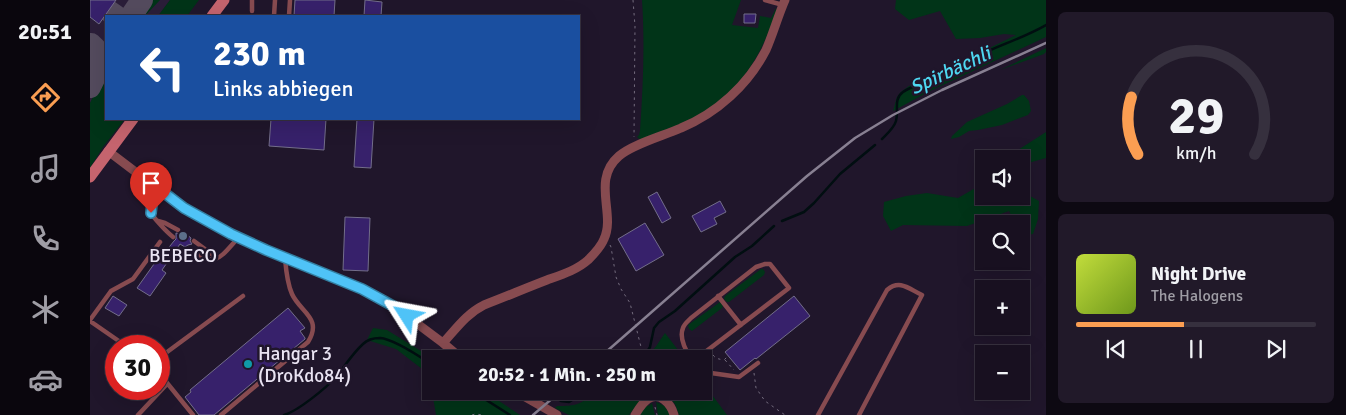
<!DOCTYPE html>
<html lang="de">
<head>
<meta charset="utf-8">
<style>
  :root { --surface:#181020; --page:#211929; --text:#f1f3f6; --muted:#9f9da5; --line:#36303e; --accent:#fb9e52 }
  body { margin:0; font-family:Signika,sans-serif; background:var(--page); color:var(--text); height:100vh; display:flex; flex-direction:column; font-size:19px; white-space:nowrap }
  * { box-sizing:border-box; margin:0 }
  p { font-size:16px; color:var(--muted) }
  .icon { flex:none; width:28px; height:28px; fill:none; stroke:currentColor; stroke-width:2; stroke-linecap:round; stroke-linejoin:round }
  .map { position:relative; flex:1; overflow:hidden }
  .panel { display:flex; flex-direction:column; gap:12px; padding:12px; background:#0d0912; width:300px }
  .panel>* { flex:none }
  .guide { position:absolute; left:15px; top:15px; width:475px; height:105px; border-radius:0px; box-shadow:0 5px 20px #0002,0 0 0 1px var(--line); background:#1a4fa0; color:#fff; overflow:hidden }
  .buttons { position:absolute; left:885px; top:150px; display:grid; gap:10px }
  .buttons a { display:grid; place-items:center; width:55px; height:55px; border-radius:0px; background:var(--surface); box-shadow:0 5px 20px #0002,0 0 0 1px var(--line); font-size:25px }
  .speed { position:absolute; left:15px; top:335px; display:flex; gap:10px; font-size:25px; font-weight:700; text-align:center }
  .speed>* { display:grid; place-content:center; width:65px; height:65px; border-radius:50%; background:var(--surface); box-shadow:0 5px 20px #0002,0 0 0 1px var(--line); line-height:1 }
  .speed .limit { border:8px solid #d22; background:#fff; color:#111 }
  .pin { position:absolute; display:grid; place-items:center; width:42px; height:42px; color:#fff; margin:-51px -21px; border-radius:50% 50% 50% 0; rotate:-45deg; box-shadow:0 0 5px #0007 }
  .pin .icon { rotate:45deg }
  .me { position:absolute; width:55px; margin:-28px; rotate:304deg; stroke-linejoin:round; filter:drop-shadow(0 0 4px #0008) }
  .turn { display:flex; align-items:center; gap:18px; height:105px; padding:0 25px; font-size:22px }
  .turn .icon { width:65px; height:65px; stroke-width:2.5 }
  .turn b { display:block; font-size:35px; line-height:42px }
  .panel .card { flex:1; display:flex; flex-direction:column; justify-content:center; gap:8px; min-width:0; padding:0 18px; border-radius:8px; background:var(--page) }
  .panel .dial { align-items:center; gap:0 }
  .dial svg { height:130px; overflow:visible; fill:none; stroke:var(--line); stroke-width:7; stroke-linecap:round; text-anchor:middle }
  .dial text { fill:var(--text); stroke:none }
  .song { display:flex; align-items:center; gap:15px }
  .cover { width:60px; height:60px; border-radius:8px; background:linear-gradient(135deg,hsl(70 70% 55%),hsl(80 70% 35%)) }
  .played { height:5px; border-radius:2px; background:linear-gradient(90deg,var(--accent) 45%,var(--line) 45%) }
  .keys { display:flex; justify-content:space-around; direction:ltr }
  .trip { position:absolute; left:332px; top:350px; width:290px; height:50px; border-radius:0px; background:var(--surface); box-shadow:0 5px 20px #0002,0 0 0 1px var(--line); font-weight:800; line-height:50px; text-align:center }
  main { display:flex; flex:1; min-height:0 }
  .menu { display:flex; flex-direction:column; width:90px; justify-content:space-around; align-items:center; background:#0a060d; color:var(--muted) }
  .menu .icon { width:35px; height:35px }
  .menu .active { color:var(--accent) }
  .menu b { font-size:22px; color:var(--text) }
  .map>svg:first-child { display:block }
  .built { fill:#2b1e39 }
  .green { fill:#013418 }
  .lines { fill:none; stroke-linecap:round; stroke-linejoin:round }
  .stream { stroke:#010e11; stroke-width:2.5 }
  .taxiway { stroke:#544b5e; stroke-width:22 }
  .building { fill:#37216b; stroke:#736e8a }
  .path { stroke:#746c7e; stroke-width:1; stroke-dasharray:2.5 4; stroke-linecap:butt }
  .service { stroke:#874b50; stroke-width:4.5 }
  .minor { stroke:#874b50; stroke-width:9 }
  .secondary { stroke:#c5646e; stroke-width:11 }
  .rail { stroke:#888092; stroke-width:2.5 }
  .route-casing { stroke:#337fa1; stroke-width:12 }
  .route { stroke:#4fc3f7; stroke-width:9 }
  .service-dot { fill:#5c6f8a; stroke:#20162b; stroke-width:2 }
  .culture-dot { fill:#0f9aa8; stroke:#20162b; stroke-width:2 }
  .labels { text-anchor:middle; stroke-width:5; stroke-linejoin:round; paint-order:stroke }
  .poi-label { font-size:19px; fill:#e9e3f2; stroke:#20162b }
  .water-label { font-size:20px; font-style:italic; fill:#4ed7f1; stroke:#20162b }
</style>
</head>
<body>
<main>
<nav class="menu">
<b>20:51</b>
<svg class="icon active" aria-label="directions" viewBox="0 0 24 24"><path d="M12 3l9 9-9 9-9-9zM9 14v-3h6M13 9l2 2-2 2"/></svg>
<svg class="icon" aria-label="music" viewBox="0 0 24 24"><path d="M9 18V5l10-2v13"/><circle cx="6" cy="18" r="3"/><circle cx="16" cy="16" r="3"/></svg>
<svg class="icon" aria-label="phone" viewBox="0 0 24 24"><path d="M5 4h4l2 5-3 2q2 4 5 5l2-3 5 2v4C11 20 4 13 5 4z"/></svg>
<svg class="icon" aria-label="climate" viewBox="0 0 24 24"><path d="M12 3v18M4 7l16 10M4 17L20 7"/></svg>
<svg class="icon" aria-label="car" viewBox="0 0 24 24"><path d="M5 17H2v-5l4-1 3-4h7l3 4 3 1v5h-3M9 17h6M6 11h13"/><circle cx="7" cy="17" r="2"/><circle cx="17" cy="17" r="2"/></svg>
</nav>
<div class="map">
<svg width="956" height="415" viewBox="0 0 956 415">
  <rect width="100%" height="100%" fill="#20162b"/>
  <path class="built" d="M0,0H80L68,16H16V71L0,103Z"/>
  <path class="green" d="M60,0H70L55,16H49Z
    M80,0H109L97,16H68Z
    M552,0H651L642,25L668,28L670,16L681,18L686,8L687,10C670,59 647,98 598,122C583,129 566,134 551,140L547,137L549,135L550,131C553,87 555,44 552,0Z
    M806,0H956V37L840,91L803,111L807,97L811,92L819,86L836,79L926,35L914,34L890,38L866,39L850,11L819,20L805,9Z
    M956,48V52L954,54L910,70Z
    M16,71V119H35L13,147L0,168V103Z
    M932,95H934L939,101L941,111L938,115L912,125L888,130L879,131L869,137L861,139L862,136L877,122L917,104Z
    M956,132V158L931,165V159H915L920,155Z
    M894,183V196H931V191L949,201L948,219L943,234L932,236L931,224H926L919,211L877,226L813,225L801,231L793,216L794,202L816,196L837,193L868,198Z
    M671,269H673L675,272L674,275L639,302H637L634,299L635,296Z
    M630,302L633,306L632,308L602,331L599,329L598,325Z
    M283,328L297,330L344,359H341V384L336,372L306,349L277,340Z
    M575,333L595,359H555L556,354C566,350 569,341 575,333Z
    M614,384L637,415H589L585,404L579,397L581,391H614Z
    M342,391H394L430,415H346Z
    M505,391H558L539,415H479L465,408L467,406C486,406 491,405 505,391Z
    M566,402L575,406L580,415H568Z
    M562,403L565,415H549L557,405L559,406Z"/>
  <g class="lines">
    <path class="stream" d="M792,139C797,134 804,128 806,121C809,111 803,99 813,92C821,86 832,84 841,80C860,71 877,61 896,52C916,43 937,36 956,25
      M692,221L714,212L724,203L750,174L785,145
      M383,352L399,359
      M545,359L557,352L560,347L564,328L569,322L585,311L645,257L662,246L684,226
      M382,391L420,415
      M455,391L471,401L479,402L497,391
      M194,415C208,411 236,388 246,377C255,366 262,354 273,344C277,340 284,338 290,338C304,339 329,356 341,364"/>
    <path class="taxiway" d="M3,0L26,16
      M41,16L52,0
      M0,87C7,73 17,57 1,44"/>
  </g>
  <path class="building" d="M0,0H26L9,24L0,17Z
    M205,0H245L244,16L222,15V16H204Z
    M275,0L292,2L291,16H274Z
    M654,14H666L665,23H654Z
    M181,119H236L234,150L179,146Z
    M267,119H284L281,168L264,167Z
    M567,192L581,218L572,223L558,197Z
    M630,201L636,212L624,218L627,224L611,232L602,216Z
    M255,217L280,218L278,271L253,270Z
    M555,223L574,255L546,271L528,239Z
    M92,231L101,238L100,241L102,244L98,245L95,247L90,244L72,270L76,273L60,296L47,288L74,250L76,251L84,241L86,239V233L90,234Z
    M23,296L37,305L29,316L15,308Z
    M704,296L720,316L666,359L665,358L650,370L635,352Z
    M198,308L215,328L210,331L215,338V339L124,415H109L95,397L101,392L100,390Z"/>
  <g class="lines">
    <path class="path" d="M543,0L545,26L544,137
      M520,245L521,247L526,277L531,289L540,303L554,359
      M623,355C626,359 629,359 634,360L637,357
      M635,360L644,370
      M664,373L666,388L675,401L695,415
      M565,407L567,415
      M382,415L385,414L394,415"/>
    <path class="service" d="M675,0L693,5
      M162,11V0
      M184,16L185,0
      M199,16L200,0
      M68,189C65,195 59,205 61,212C63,218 78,233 83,237
      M68,221L75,223L88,230
      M104,241L127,258
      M99,249C126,268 129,259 148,238
      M628,296L651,325
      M0,320L21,291L43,279L70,242
      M0,321L36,346
      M69,358L153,296
      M601,359C596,351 589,337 593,328C594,324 598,321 601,318L666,267L675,264H680L699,288L606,359
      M614,372L649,377L668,363
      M69,373L103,415
      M567,396L572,391
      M48,415L77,384
      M131,415L218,342C233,318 210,312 202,294C197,283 196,270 195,258
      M728,415L797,290C810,279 819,289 832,295L769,415"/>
    <path class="minor" d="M18,151L93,208L141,234L177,251L272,289L289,298L305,307L353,343C366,329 376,314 394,305C415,297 436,288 457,280C471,275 487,270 498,260C504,254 511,247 514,239C526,214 501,180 529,156C543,144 573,136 591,128C627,113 658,85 676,50C683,34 688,16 695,0
      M353,343L372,359
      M425,391L467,415
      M545,415C548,410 552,403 558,399C570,391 581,404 584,415"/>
    <path class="secondary" d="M122,16L134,0
      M0,177L43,119"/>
    <path class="rail" d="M508,359L717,176L765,138L803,115L852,90L956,43
      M443,415L471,391"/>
  </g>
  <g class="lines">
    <defs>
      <path id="route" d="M61,213L62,204L68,188L94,208L141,234L176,250L272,289L305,307L317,316"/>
    </defs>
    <use href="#route" class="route-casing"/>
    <use href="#route" class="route"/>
  </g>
  <circle class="service-dot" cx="93" cy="236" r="5"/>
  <circle class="culture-dot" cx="158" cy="364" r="5"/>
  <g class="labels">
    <g class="poi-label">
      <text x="93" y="262">BEBECO</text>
      <text x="168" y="360" text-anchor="start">Hangar 3<tspan x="168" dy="22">(DroKdo84)</tspan></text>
    </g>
    <g class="water-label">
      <text transform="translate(860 70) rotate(-25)" y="7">Spirbächli</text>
    </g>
  </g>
</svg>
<div class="buttons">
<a><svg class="icon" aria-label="sound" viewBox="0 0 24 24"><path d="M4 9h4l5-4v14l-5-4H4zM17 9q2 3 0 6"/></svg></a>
<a><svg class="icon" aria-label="search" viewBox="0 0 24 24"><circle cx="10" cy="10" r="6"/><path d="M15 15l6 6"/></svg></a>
<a>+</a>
<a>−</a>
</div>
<div class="speed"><div class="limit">30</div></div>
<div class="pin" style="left:61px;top:213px;background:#d93025"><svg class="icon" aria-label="arrive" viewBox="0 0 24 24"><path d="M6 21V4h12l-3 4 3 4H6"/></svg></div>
<svg class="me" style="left:317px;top:316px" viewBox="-20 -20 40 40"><path d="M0-17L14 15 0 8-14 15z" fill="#4fc3f7" stroke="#fff" stroke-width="4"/></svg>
<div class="trip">20:52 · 1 Min. · 250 m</div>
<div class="guide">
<div class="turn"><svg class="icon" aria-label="left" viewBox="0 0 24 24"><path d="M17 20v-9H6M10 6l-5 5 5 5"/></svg><div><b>230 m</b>Links abbiegen</div></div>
</div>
</div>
<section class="panel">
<div class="card dial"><svg viewBox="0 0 100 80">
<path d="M14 69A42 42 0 1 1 86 69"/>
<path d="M14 69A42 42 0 0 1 10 34" stroke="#fb9e52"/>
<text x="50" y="56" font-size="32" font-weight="700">29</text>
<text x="50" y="72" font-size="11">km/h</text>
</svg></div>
<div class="card">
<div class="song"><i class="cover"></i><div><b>Night Drive</b><p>The Halogens</p></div></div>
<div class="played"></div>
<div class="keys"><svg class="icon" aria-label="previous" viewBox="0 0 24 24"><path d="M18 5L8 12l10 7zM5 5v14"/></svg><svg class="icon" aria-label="pause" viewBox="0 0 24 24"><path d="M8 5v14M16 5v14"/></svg><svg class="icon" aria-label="next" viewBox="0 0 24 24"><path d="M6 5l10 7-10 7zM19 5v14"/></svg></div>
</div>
</section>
</main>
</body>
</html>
